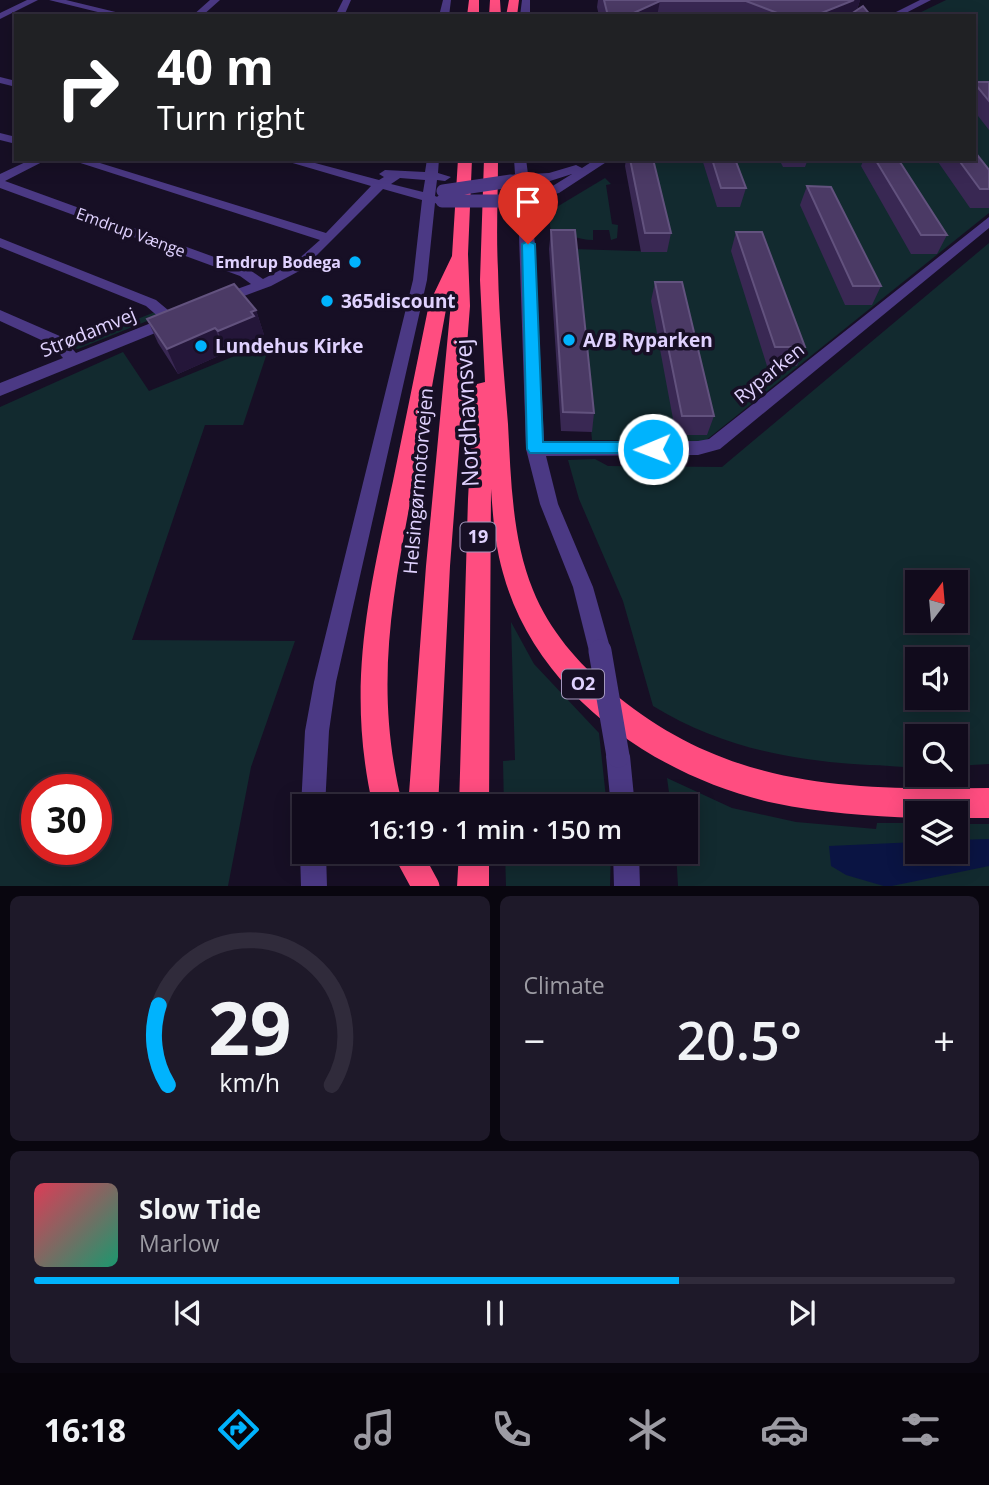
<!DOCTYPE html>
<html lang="en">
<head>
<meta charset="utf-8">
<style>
  :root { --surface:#110b1c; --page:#1e1929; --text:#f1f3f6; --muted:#9c9ba3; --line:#302b3b; --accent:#00b3fd }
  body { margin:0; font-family:"Open Sans",sans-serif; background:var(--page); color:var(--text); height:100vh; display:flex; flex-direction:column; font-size:26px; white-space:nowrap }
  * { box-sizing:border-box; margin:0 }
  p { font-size:23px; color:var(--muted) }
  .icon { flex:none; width:38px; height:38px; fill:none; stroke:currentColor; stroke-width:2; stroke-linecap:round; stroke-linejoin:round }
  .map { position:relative; height:886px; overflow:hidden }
  .sheet { display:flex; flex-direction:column; gap:10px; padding:10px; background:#09060f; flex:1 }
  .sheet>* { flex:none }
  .top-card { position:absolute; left:14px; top:14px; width:962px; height:147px; border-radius:0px; box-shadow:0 4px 18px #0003,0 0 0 2px var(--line); background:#202124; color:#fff; overflow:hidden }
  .needle { width:46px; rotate:16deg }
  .buttons { position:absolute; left:905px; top:570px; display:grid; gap:14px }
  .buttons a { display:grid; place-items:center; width:63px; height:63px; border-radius:0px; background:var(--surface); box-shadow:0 4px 18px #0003,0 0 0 2px var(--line); font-size:35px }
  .speed { position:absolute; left:21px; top:774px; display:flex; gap:14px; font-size:35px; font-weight:700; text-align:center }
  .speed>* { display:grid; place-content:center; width:91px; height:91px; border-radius:50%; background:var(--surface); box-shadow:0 4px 18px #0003,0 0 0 2px var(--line); line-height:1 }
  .speed .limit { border:10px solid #d22; background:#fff; color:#111 }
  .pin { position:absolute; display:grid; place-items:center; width:60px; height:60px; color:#fff; margin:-72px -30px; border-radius:50% 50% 50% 0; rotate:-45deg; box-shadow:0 0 7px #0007 }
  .pin .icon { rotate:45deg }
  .me { position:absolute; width:77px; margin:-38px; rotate:269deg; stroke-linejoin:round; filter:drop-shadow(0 0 5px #0008) }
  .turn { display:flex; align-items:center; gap:24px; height:147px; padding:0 28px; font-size:32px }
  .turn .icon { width:91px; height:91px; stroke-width:2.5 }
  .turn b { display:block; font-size:49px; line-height:60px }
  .big { font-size:52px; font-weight:600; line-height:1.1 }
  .sheet .tile { flex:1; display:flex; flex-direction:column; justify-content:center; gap:10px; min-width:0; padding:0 24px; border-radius:10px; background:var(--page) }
  .sheet .dial { align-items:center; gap:0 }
  .dial svg { height:182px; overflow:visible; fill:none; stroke:var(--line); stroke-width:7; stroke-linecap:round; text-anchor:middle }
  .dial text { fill:var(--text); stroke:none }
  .song { display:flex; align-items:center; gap:21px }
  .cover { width:84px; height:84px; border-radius:10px; background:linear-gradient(135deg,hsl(350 70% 55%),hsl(160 70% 35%)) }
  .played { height:7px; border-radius:4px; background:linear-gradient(90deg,var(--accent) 70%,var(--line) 70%) }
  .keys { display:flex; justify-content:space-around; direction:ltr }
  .heat { display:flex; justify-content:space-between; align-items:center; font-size:38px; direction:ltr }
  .sheet .tiles { flex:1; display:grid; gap:10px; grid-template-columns:1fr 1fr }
  .tile:last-child { grid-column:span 2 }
  .trip { position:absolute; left:292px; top:794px; width:406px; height:70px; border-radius:0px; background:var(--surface); box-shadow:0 4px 18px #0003,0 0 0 2px var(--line); font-weight:600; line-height:70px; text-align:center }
  .menu { display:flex; height:112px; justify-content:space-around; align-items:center; background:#07040b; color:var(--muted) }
  .menu .icon { width:49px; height:49px }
  .menu .selected { color:var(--accent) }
  .menu b { font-size:32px; color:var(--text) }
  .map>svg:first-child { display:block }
  .green { fill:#122a2f; fill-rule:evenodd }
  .water { fill:#0a1443 }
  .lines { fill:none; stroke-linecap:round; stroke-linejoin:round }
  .minor { fill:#4b3984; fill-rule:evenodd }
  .highway { fill:#ff4d80; fill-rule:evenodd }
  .minor-bridge-far1 { stroke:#4b3984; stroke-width:13 }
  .minor-bridge { stroke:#4b3984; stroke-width:23 }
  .highway-bridge { stroke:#ff4d80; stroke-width:27 }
  .wall { fill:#392853 }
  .shaded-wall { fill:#241639 }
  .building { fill:#4b3a65; stroke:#62527e; stroke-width:2 }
  .route { fill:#00b3fd; stroke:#0074a4; stroke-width:2 }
  .poi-dot { fill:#00b3fd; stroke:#170f25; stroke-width:2.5 }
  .labels { text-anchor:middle; stroke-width:7; stroke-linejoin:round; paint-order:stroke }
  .far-street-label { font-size:16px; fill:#e0d2ff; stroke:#170f25 }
  .far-poi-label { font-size:16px; font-weight:bold; fill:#e0d2ff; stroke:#170f25; text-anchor:end }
  .shield { fill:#170f25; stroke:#a498be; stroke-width:2 }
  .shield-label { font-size:18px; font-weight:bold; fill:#e0d2ff }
  .poi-label { font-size:19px; font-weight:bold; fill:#e0d2ff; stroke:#170f25; text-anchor:start }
  .street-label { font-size:19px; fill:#e0d2ff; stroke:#170f25 }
  .near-street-label { font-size:23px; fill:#e0d2ff; stroke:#170f25 }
</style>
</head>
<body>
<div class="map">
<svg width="989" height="887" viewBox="0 0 989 887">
  <rect width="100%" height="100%" fill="#170f25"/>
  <path class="green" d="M946,0H989V213L705,441L592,440L573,249L666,252L638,159H975V16H913Z
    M605,178L611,184L606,185L612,224L618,225L617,238L611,240L609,230H593V240C577,240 566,232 551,232L549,217L555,208Z
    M989,243V764L956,766V737H917V767C900,768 885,765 869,765C792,761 720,747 653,706L623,601L579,499L568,460L595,459L608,466L722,467ZM917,583H956V621H917ZM917,660H956V698H917Z
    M155,312L157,317L78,349L73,348L72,345Z
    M271,341L243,425H205L132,640L295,641L251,767L228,886H0V407L123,352L149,391ZM37,789H96V849H37Z
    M511,622L534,664L599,733L607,807H504L503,761L515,760Z
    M667,778L732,808L796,822L876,829L877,823H917V852H956V824H989V886H678L676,852H686V807H671Z
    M505,852H611L610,886H506Z"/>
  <path class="water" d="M989,839V866L887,887L846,875L831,866L829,846L917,842V852H956V840Z"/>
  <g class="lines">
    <path class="minor" d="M27,0H38L0,19V13Z
      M49,0H66L132,16H114Z
      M210,0H220L202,16H192Z
      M343,0H351L344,16H335Z
      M443,0H451L449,16H439Z
      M522,0H530V16H520Z
      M920,0H931L900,16H888Z
      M0,77L16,81V87L0,83Z
      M0,133L16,137V144L0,140Z
      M32,159H48L5,181L250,270L263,279L294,263L320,240L68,159H87L326,233L371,186L279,159H300L379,180L384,177L379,174L385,170L425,172L427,159H439L438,173L451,177L445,181L437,180L435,196L447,201L441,205L435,203L427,280L336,682L329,731L325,807H304V816L301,807L305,731L314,682L413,280L422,200L383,189L303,269L271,286L220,305L213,300L215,297L251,284L240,276L0,188V174ZM400,178L425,180L423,192L391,184Z
      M514,159H526L528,174L549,173L576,165L582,168L596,159H611L559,193L530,200L535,245L544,442L698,441L709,439L989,217V228L720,449L698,455L546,456L558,504L593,587L611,651L608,658L600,661L592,658L589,651L573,587L540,504L526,449L518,203L509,200L517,196L516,182L505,178L515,174ZM572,174L551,187L529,193L528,181H550Z
      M0,238L156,300L180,320L175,325L0,396V383L63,358L52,345L0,321V310L62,337L76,353L161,319L146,306L0,247Z
      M618,744L626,748L630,756L635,807H611L606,756L610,748Z
      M304,843V852H326L327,887H301L300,852Z
      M613,852H639L640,887H614Z"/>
    <path class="highway" d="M469,0H479V16H467Z
      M490,0H500L501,16H489Z
      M509,0H519L517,16H506Z
      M458,159H472L468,254L470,306L450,566L438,807H408L426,566L452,292L447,304C436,363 426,422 414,482C392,598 373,689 403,807H373C346,688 368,597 393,481C405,422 417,363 429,304L452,256Z
      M484,159H498C498,196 496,233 498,270C499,321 504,373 508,424C511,479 512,539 533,590C549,630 578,663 610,690C725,788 846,790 989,788V818H956V814H917V818C869,816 821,813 774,803C656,777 536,694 503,573C495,545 493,517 491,489L489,807H459L468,499L474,389L477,384L485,382L480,280Z
      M459,852H489V887H457Z"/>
    <path class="minor-bridge-far1" d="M443,191L511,181
      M442,201H511"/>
    <path class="minor-bridge" d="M600,651L618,756"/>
    <path class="highway-bridge" d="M407,852L426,887"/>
  </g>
  <path class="wall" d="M598,0H860L857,10L871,16H599L597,7Z
    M975,82H989V130L975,112Z
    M542,159H571V162H542Z
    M626,159H653L671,233L667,252H641L625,166Z
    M702,159H735L746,188L740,207H717Z
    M779,159H808L805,167H783Z
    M864,159H898L947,235L937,254H911L861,166Z
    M936,159H975L989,170V208H970Z
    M807,186L881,286L872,305H845L800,205Z
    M551,230L594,413L592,432L561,431L549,249Z
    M736,232L805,347L797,366H767L731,251Z
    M655,282L714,416L707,435H676L651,301Z
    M256,310L264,335L260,336L262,341L227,356L225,353L178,374L158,343L147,319Z"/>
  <path class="shaded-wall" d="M854,0H860L855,16L851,14V16H814Z
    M660,1L657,16H627Z
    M256,310L264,335L260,336L262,341L227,356L218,331Z
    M215,328L225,353L178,374L167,349Z"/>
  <path class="building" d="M604,0H854L814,16H785L746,1H660L627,16H608Z
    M863,6L871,16H852L851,14Z
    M975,82H989V101L975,84Z
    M975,152L989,170V189H980L958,159H975Z
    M630,159H653L671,233H645Z
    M712,159H735L746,188H721Z
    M875,159H898L947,235H921Z
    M807,186L831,187L881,286H853Z
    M551,230H575L594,413L563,412Z
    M736,232H762L805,347H775Z
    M655,282H682L714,416H682Z
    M234,284L256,310L251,312L254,316L218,331L215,328L167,349L147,319Z"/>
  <path class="route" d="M528,241L535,244L543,442H653L661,449L659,453H530L527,449L522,244Z"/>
  <g class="poi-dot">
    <circle cx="355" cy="262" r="7"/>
    <circle cx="327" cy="301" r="7"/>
    <circle cx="569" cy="340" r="7"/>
    <circle cx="201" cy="346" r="7"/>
  </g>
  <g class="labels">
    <g class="far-street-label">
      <text transform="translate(131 232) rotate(20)" y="6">Emdrup Vænge</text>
    </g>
    <g class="far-poi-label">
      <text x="341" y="268">Emdrup Bodega</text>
    </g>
    <g class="shield">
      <rect x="460.5" y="522.5" width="35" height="29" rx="5"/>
      <rect x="562" y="669.5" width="42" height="29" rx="5"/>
    </g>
    <g class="shield-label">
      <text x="478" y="543">19</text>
      <text x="583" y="690">O2</text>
    </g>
    <g class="poi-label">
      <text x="341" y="308">365discount</text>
      <text x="583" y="347">A/B Ryparken</text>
      <text x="215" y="353">Lundehus Kirke</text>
    </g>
    <g class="street-label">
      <text transform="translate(88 332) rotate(-22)" y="7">Strødamvej</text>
      <text transform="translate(769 373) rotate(-39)" y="7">Ryparken</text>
      <text transform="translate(418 481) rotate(-85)" y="7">Helsingørmotorvejen</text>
    </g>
    <g class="near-street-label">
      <text transform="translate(467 413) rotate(-93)" y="8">Nordhavnsvej</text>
    </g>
  </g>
</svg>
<div class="buttons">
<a><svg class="needle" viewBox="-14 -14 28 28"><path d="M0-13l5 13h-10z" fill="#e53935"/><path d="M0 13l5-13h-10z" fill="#9c9ba3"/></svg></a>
<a><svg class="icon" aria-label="sound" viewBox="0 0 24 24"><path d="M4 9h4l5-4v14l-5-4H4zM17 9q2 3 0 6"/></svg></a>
<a><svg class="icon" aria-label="search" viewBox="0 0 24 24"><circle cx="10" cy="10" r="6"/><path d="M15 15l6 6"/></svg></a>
<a><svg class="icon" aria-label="layers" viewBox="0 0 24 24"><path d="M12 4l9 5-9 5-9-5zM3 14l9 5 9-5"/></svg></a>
</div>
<div class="speed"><div class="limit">30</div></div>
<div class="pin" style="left:528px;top:244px;background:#d93025"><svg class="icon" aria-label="arrive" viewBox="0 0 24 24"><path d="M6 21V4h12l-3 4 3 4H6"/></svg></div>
<svg class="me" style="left:653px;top:449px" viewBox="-20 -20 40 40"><circle r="17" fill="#00b3fd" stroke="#fff" stroke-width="3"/><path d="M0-11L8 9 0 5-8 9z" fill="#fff"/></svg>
<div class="trip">16:19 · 1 min · 150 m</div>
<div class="top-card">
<div class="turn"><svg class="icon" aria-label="right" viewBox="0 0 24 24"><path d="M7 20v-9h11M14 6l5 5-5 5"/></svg><div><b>40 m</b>Turn right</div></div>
</div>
</div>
<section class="sheet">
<div class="tiles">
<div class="tile dial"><svg viewBox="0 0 100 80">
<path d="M14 69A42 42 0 1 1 86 69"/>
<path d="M14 69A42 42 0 0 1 10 34" stroke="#00b3fd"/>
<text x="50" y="56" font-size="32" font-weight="700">29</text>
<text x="50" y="72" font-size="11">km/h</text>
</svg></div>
<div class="tile"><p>Climate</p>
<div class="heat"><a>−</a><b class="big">20.5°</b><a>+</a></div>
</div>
<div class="tile">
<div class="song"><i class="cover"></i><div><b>Slow Tide</b><p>Marlow</p></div></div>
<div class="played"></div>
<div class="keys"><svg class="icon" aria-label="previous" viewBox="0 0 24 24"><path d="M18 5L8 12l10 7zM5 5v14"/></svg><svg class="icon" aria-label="pause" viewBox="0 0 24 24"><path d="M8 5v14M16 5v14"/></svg><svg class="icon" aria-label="next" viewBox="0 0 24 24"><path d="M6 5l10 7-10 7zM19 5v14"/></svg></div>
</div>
</div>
</section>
<nav class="menu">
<b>16:18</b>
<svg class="icon selected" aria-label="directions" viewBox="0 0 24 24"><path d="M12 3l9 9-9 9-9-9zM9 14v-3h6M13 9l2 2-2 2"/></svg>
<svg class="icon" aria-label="music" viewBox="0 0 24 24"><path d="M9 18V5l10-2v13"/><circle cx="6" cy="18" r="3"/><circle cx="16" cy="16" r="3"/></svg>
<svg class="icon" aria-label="phone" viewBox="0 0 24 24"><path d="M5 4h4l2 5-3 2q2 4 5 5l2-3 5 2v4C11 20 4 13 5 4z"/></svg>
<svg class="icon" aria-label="climate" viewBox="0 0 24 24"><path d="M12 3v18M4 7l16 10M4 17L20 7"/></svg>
<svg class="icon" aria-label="car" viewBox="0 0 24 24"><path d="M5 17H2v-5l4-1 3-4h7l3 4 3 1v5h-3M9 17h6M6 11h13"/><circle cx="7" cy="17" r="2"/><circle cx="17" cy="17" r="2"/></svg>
<svg class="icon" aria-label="filters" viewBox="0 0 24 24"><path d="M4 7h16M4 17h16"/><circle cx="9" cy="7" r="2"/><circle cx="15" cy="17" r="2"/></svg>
</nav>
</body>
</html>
